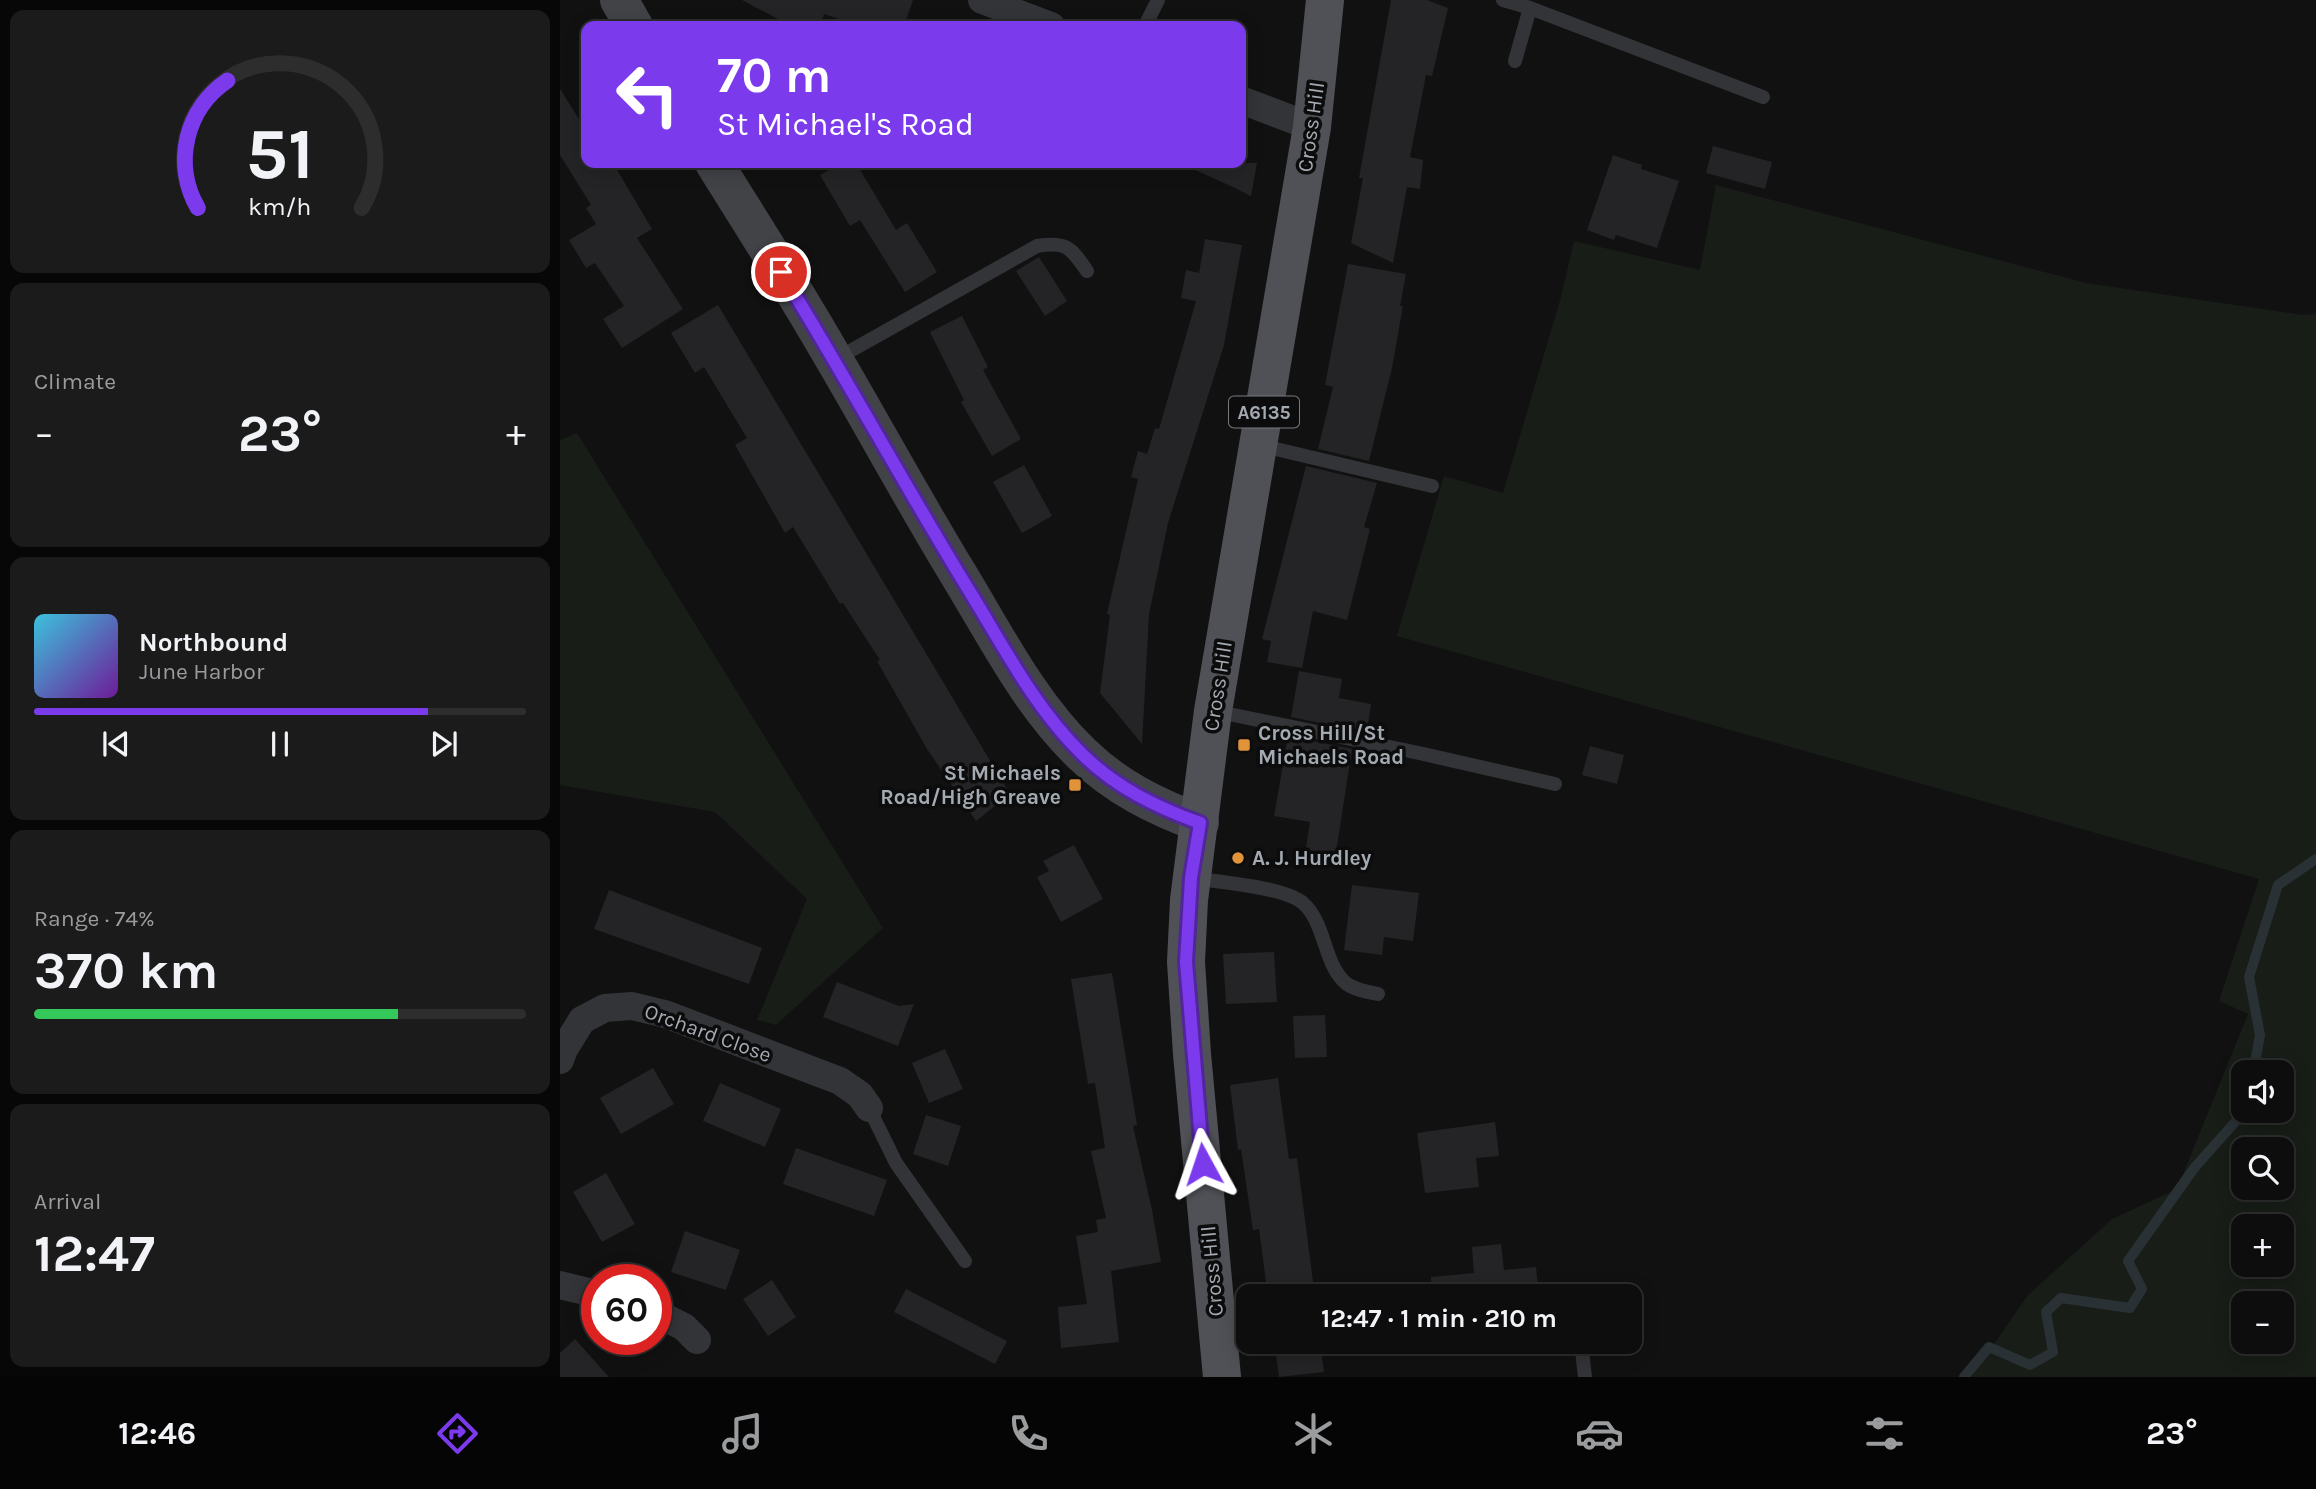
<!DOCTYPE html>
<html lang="en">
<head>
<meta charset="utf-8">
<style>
  :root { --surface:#0d0d0e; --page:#1b1b1c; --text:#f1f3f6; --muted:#9a9c9e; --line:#2d2d2e; --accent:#7c3aed }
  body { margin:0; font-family:Karla,sans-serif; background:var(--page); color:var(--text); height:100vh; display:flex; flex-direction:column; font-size:26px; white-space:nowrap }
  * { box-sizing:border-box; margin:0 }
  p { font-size:23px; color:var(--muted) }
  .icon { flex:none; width:38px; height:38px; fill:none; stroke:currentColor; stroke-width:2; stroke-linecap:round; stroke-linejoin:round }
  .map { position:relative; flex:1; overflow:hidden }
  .drawer { display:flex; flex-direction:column; gap:10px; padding:10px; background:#070708; width:560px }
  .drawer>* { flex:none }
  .banner { position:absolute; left:21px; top:21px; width:665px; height:147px; border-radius:14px; box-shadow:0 4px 18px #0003,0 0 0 2px var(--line); background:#7c3aed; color:#fff; overflow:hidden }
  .buttons { position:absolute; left:1671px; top:1060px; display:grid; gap:14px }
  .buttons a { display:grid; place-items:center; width:63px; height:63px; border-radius:14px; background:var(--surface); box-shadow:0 4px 18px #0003,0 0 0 2px var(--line); font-size:35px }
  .speed { position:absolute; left:21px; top:1264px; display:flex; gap:14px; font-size:35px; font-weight:700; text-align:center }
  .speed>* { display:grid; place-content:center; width:91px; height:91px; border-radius:50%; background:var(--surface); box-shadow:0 4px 18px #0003,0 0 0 2px var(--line); line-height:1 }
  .speed .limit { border:10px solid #d22; background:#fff; color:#111 }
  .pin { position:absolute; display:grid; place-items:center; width:60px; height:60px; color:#fff; margin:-30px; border:4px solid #fff; border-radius:50%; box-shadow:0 2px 7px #0007 }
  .me { position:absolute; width:77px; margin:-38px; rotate:355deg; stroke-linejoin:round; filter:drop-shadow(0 0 5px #0008) }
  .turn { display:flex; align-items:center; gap:24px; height:147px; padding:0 21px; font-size:32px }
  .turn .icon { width:91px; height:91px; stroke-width:2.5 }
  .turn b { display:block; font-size:49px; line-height:60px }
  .big { font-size:52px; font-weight:700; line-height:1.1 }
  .drawer .widget { flex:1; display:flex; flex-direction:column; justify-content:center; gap:10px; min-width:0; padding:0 24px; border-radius:14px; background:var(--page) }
  .drawer .dial { align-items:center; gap:0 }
  .dial svg { height:182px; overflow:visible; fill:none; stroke:var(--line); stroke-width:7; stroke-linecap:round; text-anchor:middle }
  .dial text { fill:var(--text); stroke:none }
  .song { display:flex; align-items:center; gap:21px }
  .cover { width:84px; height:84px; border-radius:10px; background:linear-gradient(135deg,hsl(190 70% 55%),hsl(280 70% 35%)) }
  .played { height:7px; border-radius:4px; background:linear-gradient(90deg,var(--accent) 80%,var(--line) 80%) }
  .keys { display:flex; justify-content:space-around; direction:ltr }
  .heat { display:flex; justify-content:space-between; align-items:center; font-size:38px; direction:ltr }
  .charge { height:10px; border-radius:5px; background:linear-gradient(90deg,#34c759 74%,var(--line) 0) }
  .trip { position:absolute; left:676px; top:1284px; width:406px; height:70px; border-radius:14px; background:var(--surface); box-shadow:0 4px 18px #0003,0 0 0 2px var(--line); font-weight:700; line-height:70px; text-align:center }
  .menu { display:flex; height:112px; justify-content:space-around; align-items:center; background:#050506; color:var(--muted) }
  .menu .icon { width:49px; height:49px }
  .menu .selected { color:var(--accent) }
  .menu b { font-size:32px; color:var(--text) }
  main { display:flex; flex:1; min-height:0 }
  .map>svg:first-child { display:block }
  .green { fill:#181d18; fill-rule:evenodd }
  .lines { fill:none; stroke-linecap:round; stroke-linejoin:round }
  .stream { stroke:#293135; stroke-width:10 }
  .building { fill:#242426 }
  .lane { stroke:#323437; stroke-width:14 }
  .street { stroke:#323437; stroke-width:28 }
  .secondary { stroke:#414347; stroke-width:38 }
  .primary { stroke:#4f5156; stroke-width:38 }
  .route-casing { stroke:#51269a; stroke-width:18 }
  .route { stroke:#7c3aed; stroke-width:12 }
  .poi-dot { fill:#e1933a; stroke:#0c0c0d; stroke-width:2.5 }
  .labels { text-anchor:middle; stroke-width:7; stroke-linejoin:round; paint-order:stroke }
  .shield { fill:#0c0c0d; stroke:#767b80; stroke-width:2 }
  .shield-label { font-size:19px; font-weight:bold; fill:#a4aab2 }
  .street-label { font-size:21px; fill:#a4aab2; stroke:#0c0c0d }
  .poi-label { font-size:21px; font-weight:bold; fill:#a4aab2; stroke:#0c0c0d; text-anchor:start }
</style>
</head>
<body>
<main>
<section class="drawer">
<div class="widget dial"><svg viewBox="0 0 100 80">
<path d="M14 69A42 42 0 1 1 86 69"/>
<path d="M14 69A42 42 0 0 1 27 13" stroke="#7c3aed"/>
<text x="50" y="56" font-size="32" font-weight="700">51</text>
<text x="50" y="72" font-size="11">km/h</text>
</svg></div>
<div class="widget"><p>Climate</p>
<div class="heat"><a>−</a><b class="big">23°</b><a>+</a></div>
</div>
<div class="widget">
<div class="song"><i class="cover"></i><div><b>Northbound</b><p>June Harbor</p></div></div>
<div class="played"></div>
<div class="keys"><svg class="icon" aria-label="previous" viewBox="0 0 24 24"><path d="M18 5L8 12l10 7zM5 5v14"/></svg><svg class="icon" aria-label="pause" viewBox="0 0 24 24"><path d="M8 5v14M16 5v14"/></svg><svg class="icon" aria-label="next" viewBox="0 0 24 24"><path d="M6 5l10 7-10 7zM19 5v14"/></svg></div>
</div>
<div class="widget"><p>Range · 74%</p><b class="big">370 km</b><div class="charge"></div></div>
<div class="widget"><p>Arrival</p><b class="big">12:47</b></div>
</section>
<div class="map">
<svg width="1756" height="1377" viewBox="0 0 1756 1377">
  <rect width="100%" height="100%" fill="#111112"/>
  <path class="green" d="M1156,185L1526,283L1743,315L1756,314V1377H1411L1468,1295L1552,1219L1617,1189L1688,1014L1659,1001L1699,879L837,636L884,476L943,493L1001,297L1014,241L1140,270ZM1684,1073H1722V1111H1684ZM1684,1150H1722V1188H1684ZM1684,1227H1722V1265H1684ZM1684,1304H1722V1342H1684Z
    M17,433L323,928L216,1025L197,1020L247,899L155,812L0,785V440Z"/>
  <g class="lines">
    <path class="stream" d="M1693,1073L1700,1035L1689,977L1718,885L1756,859
      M1404,1377L1429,1347L1470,1365L1493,1352L1486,1312L1501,1298L1570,1308L1582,1289L1568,1261L1635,1167L1685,1111"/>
  </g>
  <path class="building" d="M182,0H353L344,26H300L264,14L260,26H231Z
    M831,0H867L888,8L872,76L866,75L850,157L863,160L860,189L847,187L833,263L791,243L803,178H799Z
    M0,89L26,130V163H53L92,229L77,238L123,309L62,348L43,319L64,306L35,263L26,268L9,240L36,224L26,208L31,205L0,155Z
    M1153,146L1212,162L1205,189L1146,173Z
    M1053,155L1082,165L1081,169L1119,181L1097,248L1056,235L1054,240L1027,230Z
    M281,163H296L336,230L347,223L377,272L345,292L300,220L290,226L260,175Z
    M620,163H697L691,196L675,188Z
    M645,239L682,245L664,345L608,523L589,614L582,744L540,693L550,615L547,614L578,479L571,477L578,451L587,454L595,428L599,429L636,301L621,298L626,270L639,273Z
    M479,257L507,301L485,316L456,271Z
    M788,264L846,274L840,306H843L832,368L809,461L758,449L773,387L765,385Z
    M158,305L450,794L416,821L367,749L317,661L320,660L283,603L280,604L233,527L225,533L175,445L187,438L144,367L135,373L111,333Z
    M402,316L428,367L423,370L461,439L432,456L401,402L404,400L370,332Z
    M464,465L492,516L462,533L433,482Z
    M746,466L817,483L804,527L810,529L787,620L753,611L742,668L707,662L711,641L702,639Z
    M739,671L782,679L779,698L811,704L807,730L796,728L795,730L731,717Z
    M728,736L792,749L775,859L745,854L750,822L714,816Z
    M1030,746L1064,755L1057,784L1022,775Z
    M514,845L543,899L501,922L477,877L489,871L483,861Z
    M792,885L859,893L853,941L824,937L822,955L784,950Z
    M49,890L202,948L189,984L34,929Z
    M714,952L717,1002L666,1004L663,954Z
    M552,973L577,1125L573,1126L592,1210L601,1262L551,1271L559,1342L501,1348L498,1307L527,1304L516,1236L538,1232L536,1220L546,1218L531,1151L545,1148L535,1083L528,1084L511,979Z
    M277,982L339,1006L354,1004L338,1046L263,1017Z
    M765,1015L767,1057L735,1058L733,1016Z
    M385,1049L403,1089L369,1103L352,1063Z
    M93,1068L114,1104L61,1134L40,1098Z
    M718,1078L729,1159L737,1158L755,1297H708L699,1229L693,1230L681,1149L678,1150L670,1085Z
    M160,1083L221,1109L205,1147L143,1121Z
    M366,1115L401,1126L388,1166L353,1154Z
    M935,1122L939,1156L916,1158L919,1187L865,1193L857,1133Z
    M236,1148L327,1180L314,1216L223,1184Z
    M46,1173L75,1224L42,1242L13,1192Z
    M125,1231L180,1250L166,1290L111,1272Z
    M941,1244L944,1270L976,1267L979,1297H872L871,1277L914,1273L912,1247Z
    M212,1280L236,1317L208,1336L183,1299Z
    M346,1289L447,1341L435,1364L334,1312Z
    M15,1339L49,1377H0V1353Z
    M714,1342H760L764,1372L719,1377Z"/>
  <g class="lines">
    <path class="lane" d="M943,0L970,8L1203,97
      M585,26L598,0
      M955,61L970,8
      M276,359L477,246C507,241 511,248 527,271
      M699,445L872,486
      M654,711L859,753L995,784
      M632,878C658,882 724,887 743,903C766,923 764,967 787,984C795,990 808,992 818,994
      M309,1108L336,1163L405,1261
      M1021,1342L1025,1377"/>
    <path class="street" d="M422,0L491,26
      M681,100L752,127
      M0,1060L4,1049L22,1020L45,1008L72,1006L105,1014L280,1081L300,1095L309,1108
      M0,1285L37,1294
      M96,1313L124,1327L137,1340"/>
    <path class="secondary" d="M59,0L74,26
      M154,163C195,229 237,294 275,361C316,431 355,503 397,572C435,634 469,703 522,754C556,787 596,807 640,823"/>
    <path class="primary" d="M662,1377L632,1054L626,962L629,900L653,711L752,127L765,0"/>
  </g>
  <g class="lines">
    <defs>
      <path id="route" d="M221,272C287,379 347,490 413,597C446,651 476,709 522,754C555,787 596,807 640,823L631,878L626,962L643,1164"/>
    </defs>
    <use href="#route" class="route-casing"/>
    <use href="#route" class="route"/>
  </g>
  <g class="poi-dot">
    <rect x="677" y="738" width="14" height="14" rx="3.5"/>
    <rect x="508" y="778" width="14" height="14" rx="3.5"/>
    <circle cx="678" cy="858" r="7"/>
  </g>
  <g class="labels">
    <rect class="shield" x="669" y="396.5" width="70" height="31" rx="5"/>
    <g class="shield-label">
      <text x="704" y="419">A6135</text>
    </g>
    <g class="street-label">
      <text transform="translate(751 127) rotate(-82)" y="7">Cross Hill</text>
      <text transform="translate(658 686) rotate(-81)" y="7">Cross Hill</text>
      <text transform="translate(148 1033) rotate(20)" y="7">Orchard Close</text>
      <text transform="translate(652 1271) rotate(-95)" y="7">Cross Hill</text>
    </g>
    <g class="poi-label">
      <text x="698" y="740">Cross Hill/St<tspan x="698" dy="24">Michaels Road</tspan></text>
      <text x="501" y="780" text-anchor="end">St Michaels<tspan x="501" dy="24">Road/High Greave</tspan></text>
      <text x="692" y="865">A. J. Hurdley</text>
    </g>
  </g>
</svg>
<div class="buttons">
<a><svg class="icon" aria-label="sound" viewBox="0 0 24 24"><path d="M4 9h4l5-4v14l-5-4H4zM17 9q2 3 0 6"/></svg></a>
<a><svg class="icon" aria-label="search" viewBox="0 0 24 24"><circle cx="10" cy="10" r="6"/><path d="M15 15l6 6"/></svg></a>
<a>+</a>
<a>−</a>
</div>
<div class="speed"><div class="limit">60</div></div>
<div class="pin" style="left:221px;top:272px;background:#d93025"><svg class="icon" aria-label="arrive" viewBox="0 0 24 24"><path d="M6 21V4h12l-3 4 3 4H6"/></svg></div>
<svg class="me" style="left:643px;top:1164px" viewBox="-20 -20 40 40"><path d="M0-17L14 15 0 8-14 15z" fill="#7c3aed" stroke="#fff" stroke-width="4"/></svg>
<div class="trip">12:47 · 1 min · 210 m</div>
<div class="banner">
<div class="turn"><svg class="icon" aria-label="left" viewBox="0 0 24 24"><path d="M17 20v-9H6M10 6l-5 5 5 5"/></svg><div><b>70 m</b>St Michael's Road</div></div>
</div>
</div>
</main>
<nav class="menu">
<b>12:46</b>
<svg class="icon selected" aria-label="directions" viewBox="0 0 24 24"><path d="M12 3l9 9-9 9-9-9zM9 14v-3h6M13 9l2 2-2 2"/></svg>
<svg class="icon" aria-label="music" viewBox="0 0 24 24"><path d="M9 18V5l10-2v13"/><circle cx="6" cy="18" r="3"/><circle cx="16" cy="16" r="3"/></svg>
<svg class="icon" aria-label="phone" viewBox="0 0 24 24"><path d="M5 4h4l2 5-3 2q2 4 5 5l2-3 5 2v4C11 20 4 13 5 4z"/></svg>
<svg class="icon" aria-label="climate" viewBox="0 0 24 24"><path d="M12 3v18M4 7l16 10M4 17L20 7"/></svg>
<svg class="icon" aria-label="car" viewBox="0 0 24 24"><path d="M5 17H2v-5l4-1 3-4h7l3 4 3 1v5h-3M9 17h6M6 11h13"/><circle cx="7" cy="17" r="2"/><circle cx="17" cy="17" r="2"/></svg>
<svg class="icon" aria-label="filters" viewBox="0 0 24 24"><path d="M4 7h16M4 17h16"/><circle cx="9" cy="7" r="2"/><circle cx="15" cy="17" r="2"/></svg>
<b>23°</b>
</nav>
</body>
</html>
